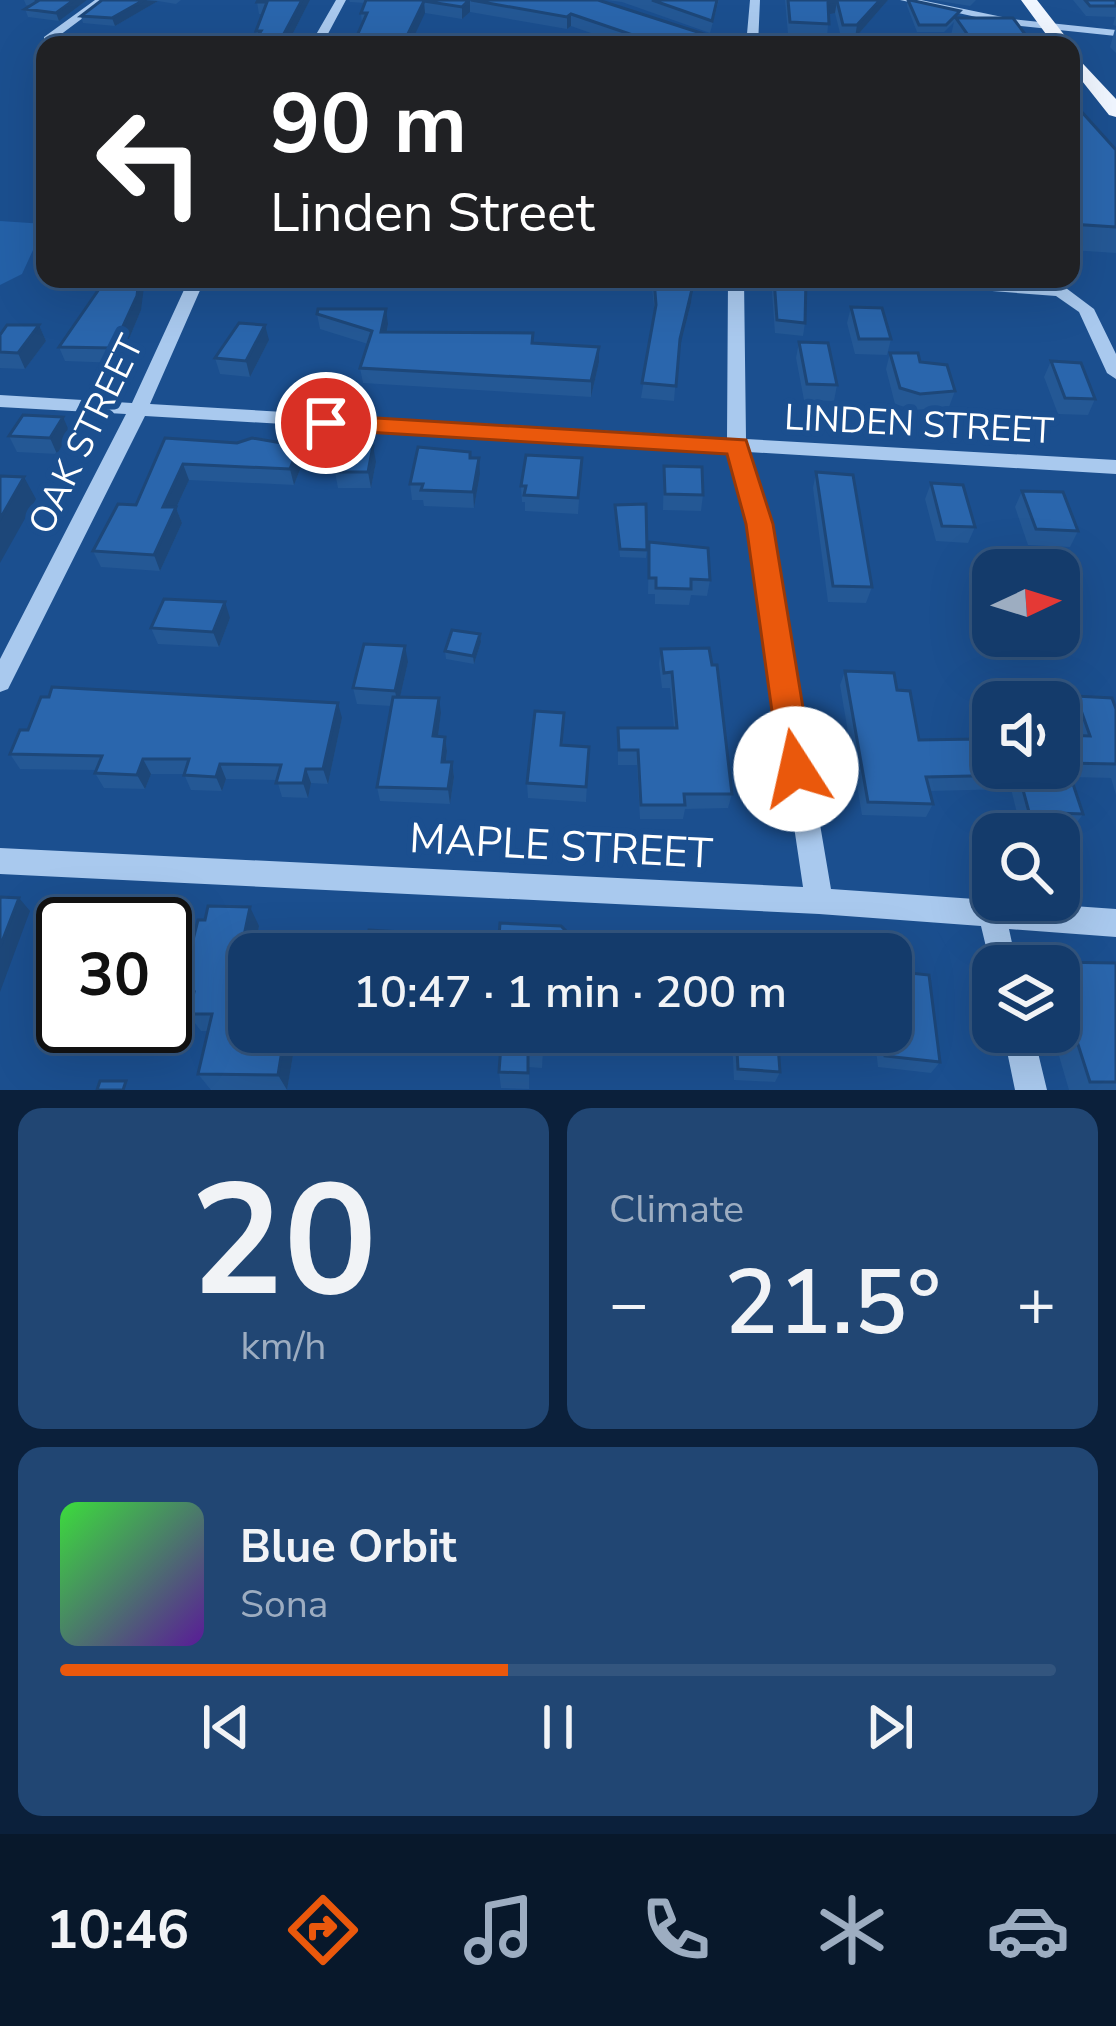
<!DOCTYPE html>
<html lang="en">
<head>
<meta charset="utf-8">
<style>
  :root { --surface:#143b6b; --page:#214673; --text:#f1f3f6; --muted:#9dadc1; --line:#33557e; --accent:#ea580c }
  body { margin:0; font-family:"Nunito Sans",sans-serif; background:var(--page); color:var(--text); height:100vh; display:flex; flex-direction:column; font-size:45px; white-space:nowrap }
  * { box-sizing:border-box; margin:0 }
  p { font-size:39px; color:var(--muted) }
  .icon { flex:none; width:66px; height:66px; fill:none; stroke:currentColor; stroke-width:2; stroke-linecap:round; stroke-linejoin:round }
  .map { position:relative; height:1090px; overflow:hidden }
  .details { display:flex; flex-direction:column; gap:18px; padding:18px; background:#0b203b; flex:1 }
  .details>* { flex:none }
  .guide { position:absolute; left:36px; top:36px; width:1044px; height:252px; border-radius:24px; box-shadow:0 12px 48px #0002,0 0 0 3px var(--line); background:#202124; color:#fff; overflow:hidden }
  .needle { width:78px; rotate:86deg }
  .buttons { position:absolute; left:972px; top:549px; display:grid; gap:24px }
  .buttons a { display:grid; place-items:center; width:108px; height:108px; border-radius:24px; background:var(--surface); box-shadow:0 12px 48px #0002,0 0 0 3px var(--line); font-size:60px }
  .speed { position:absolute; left:36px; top:897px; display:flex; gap:24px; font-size:60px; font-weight:700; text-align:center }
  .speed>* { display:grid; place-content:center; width:156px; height:156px; border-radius:50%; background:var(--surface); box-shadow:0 12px 48px #0002,0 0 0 3px var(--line); line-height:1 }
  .speed .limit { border:6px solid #111; border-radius:18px; background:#fff; color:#111 }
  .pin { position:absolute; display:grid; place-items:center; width:102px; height:102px; color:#fff; margin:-51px; border:6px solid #fff; border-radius:50%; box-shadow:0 3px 12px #0007 }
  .me { position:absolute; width:132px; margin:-66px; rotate:350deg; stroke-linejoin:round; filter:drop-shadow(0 0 9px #0008) }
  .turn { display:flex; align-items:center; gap:42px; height:252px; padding:0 36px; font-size:54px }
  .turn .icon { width:156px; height:156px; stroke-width:2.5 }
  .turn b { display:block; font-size:84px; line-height:102px }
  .big { font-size:90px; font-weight:600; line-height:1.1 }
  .details .widget { flex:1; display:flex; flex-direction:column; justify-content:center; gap:18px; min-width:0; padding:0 42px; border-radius:24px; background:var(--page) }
  .details .dial { align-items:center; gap:0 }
  .dial b { font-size:156px; line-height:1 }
  .song { display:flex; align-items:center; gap:36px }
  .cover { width:144px; height:144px; border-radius:18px; background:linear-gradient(135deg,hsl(120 70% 55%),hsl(270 70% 35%)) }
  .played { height:12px; border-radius:6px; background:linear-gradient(90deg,var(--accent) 45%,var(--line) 45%) }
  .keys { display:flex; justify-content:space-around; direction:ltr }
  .heat { display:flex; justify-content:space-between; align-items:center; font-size:66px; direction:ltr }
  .details .tiles { flex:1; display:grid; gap:18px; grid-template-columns:1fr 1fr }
  .widget:last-child { grid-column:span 2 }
  .trip { position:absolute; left:228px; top:933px; width:684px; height:120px; border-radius:24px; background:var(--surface); box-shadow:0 12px 48px #0002,0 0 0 3px var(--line); font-weight:600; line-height:120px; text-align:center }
  .dock { display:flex; height:192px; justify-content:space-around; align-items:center; background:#08182b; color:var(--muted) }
  .dock .icon { width:84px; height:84px }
  .dock .current { color:var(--accent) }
  .dock b { font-size:54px; color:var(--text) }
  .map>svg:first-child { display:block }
  .green { fill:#2461a8 }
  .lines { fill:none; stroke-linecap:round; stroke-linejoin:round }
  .minor { fill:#a9c9ee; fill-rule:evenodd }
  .major { fill:#f0f6ff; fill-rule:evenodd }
  .wall { fill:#245895 }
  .shaded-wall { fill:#1d4779 }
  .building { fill:#2a66ad; stroke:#1d4779; stroke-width:3 }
  .route { fill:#ea580c; stroke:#983908; stroke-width:3 }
  .labels { text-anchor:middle; stroke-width:12; stroke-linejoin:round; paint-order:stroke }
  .street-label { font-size:36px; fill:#fff; stroke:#1b4f8f }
  .near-street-label { font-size:42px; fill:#fff; stroke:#1b4f8f }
</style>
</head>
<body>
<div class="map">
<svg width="1116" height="1090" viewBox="0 0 1116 1090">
  <rect width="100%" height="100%" fill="#1b4f8f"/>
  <path class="green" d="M0,221L45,224L22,274L0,285Z"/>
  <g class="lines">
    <path class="minor" d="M95,0H107L52,41H44V37Z
      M336,0H346L322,45H310Z
      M750,0H760L758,45H746Z
      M900,0H921L1012,19L1116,30V36L1012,25Z
      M682,31L729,43L731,45H711L678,36V32Z
      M189,279H205L150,404L727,438L728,279H744L746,439L1116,460V474L748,452L769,524L831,889L1116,909V937L1009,929L1017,966H993V976L981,926L819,914L0,874V848L803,887L749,524L729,450L145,416L8,689L0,692V659L126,414L0,407V395L132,403Z
      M894,279H966L1066,288L1094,309L1116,354V379L1107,373L1079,312L1056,296L902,284Z
      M1003,1032H1033L1047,1090H1015Z"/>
    <path class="major" d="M1021,0H1037L1069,41L1071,45V46L1054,45Z
      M1071,51L1116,99V117L1109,115L1071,67Z"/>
  </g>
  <path class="wall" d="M24,0H87L59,21L28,17L25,9L30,6L26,5Z
    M102,0H181L176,4L158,1L115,26L83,23L81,16Z
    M310,0L287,45H252L257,37L256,31L262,14H259L257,2Z
    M349,0H598L707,35V45H625L571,26L567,29L470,12L462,19L425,13L362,24L361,13L365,3L350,2Z
    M606,0H719L710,33L622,2Z
    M785,0H888L855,38L841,37L835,13L829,14L827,36L788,34Z
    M908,0L959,18L1033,45H953L950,40L954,22L944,32H917L907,6Z
    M933,0H976L970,6Z
    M1073,0H1116V26L1113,25L1115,17L1086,16Z
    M1115,29H1116V53L1110,47Z
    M1071,100L1116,150V253L1071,250Z
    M651,279H691V303L678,353L674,401L641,398L655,314Z
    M771,279H806L805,323L803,336L775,333Z
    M851,307L891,339L887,355L855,354L847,323Z
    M141,310L119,363L65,361L59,347Z
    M317,314L388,324L387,332L599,347V362L591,397L363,383L360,368L368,344L320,329Z
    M39,325L46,341L25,369L0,368V335Z
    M269,340L250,377L220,374L215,358Z
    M799,342L837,385L834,401L804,400L796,358Z
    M890,353L920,362L955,391L949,407L915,410L895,404L886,369Z
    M1051,361L1095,399L1088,415L1058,414L1044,377Z
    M70,433L57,454L17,452L9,436Z
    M165,438L299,446L303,462L294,485L189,480L176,508L182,523L160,571L101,567L93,551L136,505Z
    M471,458L480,474L474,508L424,506L423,500H412L410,484Z
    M582,458L578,514L525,511V502H522L521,486Z
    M376,462L371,488H338L335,472Z
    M664,466L703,495L701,511L663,510Z
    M816,472L872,587L866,603L828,602L813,488Z
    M931,483L975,527L968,543L936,541L925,499Z
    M1022,491L1078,531L1070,547L1028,545L1015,507Z
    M615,505L647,550L646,558L620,557Z
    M649,542L710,580L707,596L691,595L689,605L655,604V594H648Z
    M230,618L219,647L158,644L151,628Z
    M480,634L481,642L474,664L446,659L445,651Z
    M661,649L732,794L728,808L685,809L683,819H640L637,765H618V728H674L670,688H662L659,664Z
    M408,662L400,697L441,713L438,736L445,737L447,751L446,762H452L454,777L450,804L380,801L377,787L391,706L357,704L353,688Z
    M845,671L897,690L919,740L1059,768V735H1076L1067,711L1076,696L1116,709V795L1111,778L1071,777L1083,814L1073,828L1020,825L1011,789L929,791L933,804L926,817L862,815L840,685Z
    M564,713L563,745L589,747L586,802L528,798L527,783Z
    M342,718L328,784L311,783L308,798L282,797L277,780L226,779L222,791L191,790L184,774H151L145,789L104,788L95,773L96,770L20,769L10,754Z
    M259,926L254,954H249V977L243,1007L249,1032H297L287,1090H211L198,1074L208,1031H201L188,1014L190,1006L180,992Z
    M1052,962L1116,963V1090H1069L1052,1032H1059V966H1049Z
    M349,1032H391L389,1044L353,1041Z
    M502,1032H544L542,1068L529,1067V1089L501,1088L499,1072Z
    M717,1032H777L780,1072L775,1082L734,1080L732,1039L717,1038Z
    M842,1032H891L940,1062L931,1073L878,1067L875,1041L843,1038Z"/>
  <path class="shaded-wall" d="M74,0H87L59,21L56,13Z
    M144,0L158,1L115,26L112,18Z
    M302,0H310L287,45H278Z
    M470,0V12L462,19V7Z
    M880,0H888L855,38L857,25Z
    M424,1L425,13L410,45H403Z
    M837,1L835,13L826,15L828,3Z
    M571,14V26L567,29V17Z
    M139,279H145L141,310L119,363L113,348Z
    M692,289L691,303L678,354L680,339Z
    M386,309L388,324L384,347L381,332Z
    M39,325L46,341L25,369L18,353Z
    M265,325L269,340L250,377L246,361Z
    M599,347V362L591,397V381Z
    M63,417L70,433L57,454L50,438Z
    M299,446L303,462L294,485L290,469Z
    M373,446L376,462L371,488L368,472Z
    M479,458L480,474L474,508L473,492Z
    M183,464L189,480L176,508L182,523L160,571L154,555L163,507Z
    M24,477L36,499L0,563V519Z
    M225,602L230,618L219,647L213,632Z
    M480,634L481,642L474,664L473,656Z
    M405,646L408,662L398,706L395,691Z
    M439,698L441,713L436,751L433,736Z
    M338,703L342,718L328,784L323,769Z
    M445,737L447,751L444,777L442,762Z
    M143,759L151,774L145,789L137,775Z
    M452,762L454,777L450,804L448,789Z
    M220,764L226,779L222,791L216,777Z
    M306,769L311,783L308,798L303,783Z
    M19,898L30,911L0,992V947Z
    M158,905L166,918L164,924H153Z
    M250,907L259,926L254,954H249V977L240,1024L229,1007Z
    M285,1032H297L287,1090L278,1075Z"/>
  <path class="building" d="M35,0H74L56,13L25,9L38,1Z
    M102,0H144L112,18L81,16Z
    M258,0H302L278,45H252L261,31H256L267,2H257Z
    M366,0H469L462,7L424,1L403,44L409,45H353L367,13H361Z
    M471,0H598L707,35L704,45H707H662L571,14L567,17Z
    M652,0H717L712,21Z
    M788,0H880L857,25H843L837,1L828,3L829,24L790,22Z
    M908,0H910L960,11L946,25H919Z
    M1085,0H1116V6H1090Z
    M956,18H1013L1033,45H975Z
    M1071,100L1116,150V227L1071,224Z
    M106,279H139L137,296L113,348L59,347Z
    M654,279H691L692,289L680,339L676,386L642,383L656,305Z
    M774,279H806L805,323L777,320Z
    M851,307L882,308L891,339H859Z
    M318,309H386L381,332L533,333L532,343L599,347L591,381L360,368L372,331L317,314Z
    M239,323L265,325L246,361L215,358Z
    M7,325H39L18,353L0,352V335Z
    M799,342L828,343L837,385L807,384Z
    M890,353H918L920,362L947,365L955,391L920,394L900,388Z
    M1051,361L1081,363L1095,399L1065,398Z
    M23,415L63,417L50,438L9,436Z
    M165,438L237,443L252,438L299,446L290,469L183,464L163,507H176L154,555L93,551L118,504L136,505Z
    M341,445L373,446L368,472H335Z
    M418,447L470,452V458H479L473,492L421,490L423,484H410Z
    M526,455L582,458L578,498L524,495L526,486H521Z
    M664,466L702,467L703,495L665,494Z
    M816,472L853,475L872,587L833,586Z
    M0,476L24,477L0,519Z
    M931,483L963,485L975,527L942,526Z
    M1022,491L1063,492L1078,531L1036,529Z
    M646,504L647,550L620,549L615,505Z
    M649,542L708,548L710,580L691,579V589L656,588V578H649Z
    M164,599L225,602L213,632L151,628Z
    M452,630L480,634L473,656L445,651Z
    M364,644L405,646L395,691L353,688Z
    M709,648L712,665H717L732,794H684L685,805H641L638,750H619L618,728H677L672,672L664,673L661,649Z
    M845,671L894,673L897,690L910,691L919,740L977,739L980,751H993V768H1059V735L1090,736L1076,696L1112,698L1116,709V764L1066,763L1083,814L1029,812L1019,775L926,777L933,804L868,802Z
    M52,687L338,703L323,769H306L303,783H276L281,765L220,764L216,777L184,775L189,759H143L137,775L95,773L102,756L10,754L20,730H28L41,697H49Z
    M393,697L439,698L433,736L445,737L442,762H452L448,789L377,787Z
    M535,711L564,713L561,745L589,747L586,787L527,783Z
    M0,897L19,898L0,947Z
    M158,905L153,924H97L102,906Z
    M208,906L250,907L229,1007H249V1032H285L278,1075L198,1074L212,1014H188L194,992H180L198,920H205Z
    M500,923L561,926L574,939V954H508V949H498Z
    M369,930L449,935L447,954H364Z
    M1052,962L1116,963V1082H1090L1059,985V966H1053Z
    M891,971L929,975L940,1062L885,1056L883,1032H891Z
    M502,1032H542V1051H528V1073L499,1072Z
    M736,1032H777L780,1072L738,1069Z
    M100,1081H126L123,1090H97Z"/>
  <path class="route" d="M326,415L746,440L773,524L813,769L808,779L796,783L785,779L780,769L746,524L727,454L317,429V417Z"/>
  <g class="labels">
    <g class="street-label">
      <text transform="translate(919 423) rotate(3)" y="13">LINDEN STREET</text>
      <text transform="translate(85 434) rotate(-64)" y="13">OAK STREET</text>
    </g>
    <g class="near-street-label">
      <text transform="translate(561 845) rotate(3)" y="15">MAPLE STREET</text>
    </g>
  </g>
</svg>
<div class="buttons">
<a><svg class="needle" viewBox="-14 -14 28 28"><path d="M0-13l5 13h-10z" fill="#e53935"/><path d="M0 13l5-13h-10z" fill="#9dadc1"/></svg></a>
<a><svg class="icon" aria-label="sound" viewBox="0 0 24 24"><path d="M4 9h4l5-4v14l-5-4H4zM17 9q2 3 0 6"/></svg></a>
<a><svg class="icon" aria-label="search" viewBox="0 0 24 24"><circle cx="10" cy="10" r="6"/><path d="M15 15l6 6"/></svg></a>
<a><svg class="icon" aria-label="layers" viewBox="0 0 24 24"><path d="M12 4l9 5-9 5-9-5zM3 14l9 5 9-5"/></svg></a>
</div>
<div class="speed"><div class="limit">30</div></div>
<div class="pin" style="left:326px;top:423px;background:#d93025"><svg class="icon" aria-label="arrive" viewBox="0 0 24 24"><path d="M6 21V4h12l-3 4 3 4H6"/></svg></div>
<svg class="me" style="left:796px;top:769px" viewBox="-20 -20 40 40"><circle r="19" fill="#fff"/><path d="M0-13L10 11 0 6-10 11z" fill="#ea580c"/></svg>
<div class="trip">10:47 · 1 min · 200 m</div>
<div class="guide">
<div class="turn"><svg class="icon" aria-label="left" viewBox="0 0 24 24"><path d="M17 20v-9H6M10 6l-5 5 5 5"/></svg><div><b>90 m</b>Linden Street</div></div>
</div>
</div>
<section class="details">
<div class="tiles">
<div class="widget dial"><b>20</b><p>km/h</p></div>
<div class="widget"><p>Climate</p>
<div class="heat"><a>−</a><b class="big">21.5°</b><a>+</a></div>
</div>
<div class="widget">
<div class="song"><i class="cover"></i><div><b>Blue Orbit</b><p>Sona</p></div></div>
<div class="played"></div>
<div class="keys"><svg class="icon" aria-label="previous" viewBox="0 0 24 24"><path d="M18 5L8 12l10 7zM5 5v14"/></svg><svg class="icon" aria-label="pause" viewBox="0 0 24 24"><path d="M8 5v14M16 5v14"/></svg><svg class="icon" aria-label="next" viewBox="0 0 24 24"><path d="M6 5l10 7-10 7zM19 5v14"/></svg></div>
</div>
</div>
</section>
<nav class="dock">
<b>10:46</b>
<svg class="icon current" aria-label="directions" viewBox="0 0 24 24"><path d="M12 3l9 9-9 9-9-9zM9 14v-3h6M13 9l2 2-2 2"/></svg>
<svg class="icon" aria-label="music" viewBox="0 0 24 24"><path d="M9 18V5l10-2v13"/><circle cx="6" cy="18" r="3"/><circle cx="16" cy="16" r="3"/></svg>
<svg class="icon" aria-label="phone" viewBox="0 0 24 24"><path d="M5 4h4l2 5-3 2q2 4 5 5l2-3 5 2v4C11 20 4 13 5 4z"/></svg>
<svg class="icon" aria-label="climate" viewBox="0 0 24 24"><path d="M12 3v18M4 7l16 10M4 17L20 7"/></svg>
<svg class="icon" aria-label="car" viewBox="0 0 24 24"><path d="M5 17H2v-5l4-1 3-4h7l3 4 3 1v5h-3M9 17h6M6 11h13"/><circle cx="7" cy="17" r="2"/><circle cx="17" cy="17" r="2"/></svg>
</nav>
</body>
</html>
